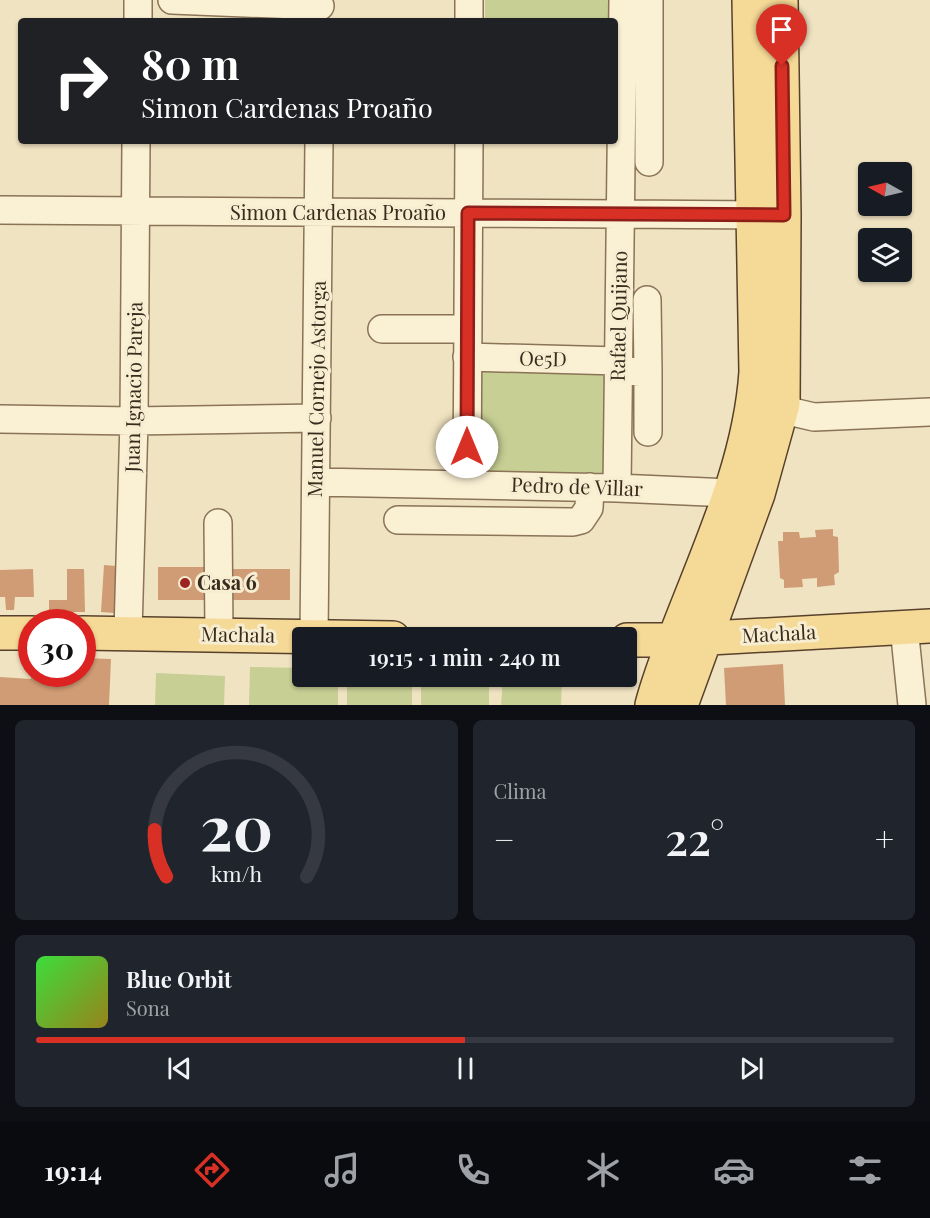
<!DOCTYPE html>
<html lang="es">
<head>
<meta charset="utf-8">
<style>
  :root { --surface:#171b24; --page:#20242c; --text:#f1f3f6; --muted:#9ea1a6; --line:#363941; --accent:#d93025 }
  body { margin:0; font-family:"Playfair Display",serif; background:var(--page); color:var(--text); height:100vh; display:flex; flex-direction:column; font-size:22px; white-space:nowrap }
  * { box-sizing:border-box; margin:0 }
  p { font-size:20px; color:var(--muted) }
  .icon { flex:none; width:33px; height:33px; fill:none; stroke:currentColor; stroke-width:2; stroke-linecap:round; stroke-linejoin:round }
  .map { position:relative; height:705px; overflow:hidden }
  .side { display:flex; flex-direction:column; gap:15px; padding:15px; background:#0d0f14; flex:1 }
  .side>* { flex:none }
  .banner { position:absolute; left:18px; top:18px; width:600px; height:126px; border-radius:6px; box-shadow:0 2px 4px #0004; background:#202124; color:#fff; overflow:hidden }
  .needle { width:39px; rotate:278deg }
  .buttons { position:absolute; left:858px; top:162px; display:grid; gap:12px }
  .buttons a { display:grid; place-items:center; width:54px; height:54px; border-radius:6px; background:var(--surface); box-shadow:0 2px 4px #0004; font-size:30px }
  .speed { position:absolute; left:18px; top:609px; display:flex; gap:12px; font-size:30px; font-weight:700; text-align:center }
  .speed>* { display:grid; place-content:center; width:78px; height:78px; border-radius:50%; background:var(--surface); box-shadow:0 2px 4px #0004; line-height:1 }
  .speed .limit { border:9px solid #d22; background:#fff; color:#111 }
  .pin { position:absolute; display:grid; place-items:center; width:51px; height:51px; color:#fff; margin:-62px -26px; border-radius:50% 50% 50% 0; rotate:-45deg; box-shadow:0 0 6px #0007 }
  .pin .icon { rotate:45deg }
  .me { position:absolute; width:66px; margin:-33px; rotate:0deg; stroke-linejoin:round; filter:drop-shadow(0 0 4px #0008) }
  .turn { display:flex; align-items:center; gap:21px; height:126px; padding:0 24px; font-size:27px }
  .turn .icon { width:78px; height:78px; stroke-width:2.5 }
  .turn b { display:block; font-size:42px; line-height:51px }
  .big { font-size:45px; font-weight:600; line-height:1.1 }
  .side .widget { flex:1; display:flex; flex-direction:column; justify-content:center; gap:9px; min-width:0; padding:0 21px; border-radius:9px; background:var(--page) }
  .side .dial { align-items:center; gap:0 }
  .dial svg { height:156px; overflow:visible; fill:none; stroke:var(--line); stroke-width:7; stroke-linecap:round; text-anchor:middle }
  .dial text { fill:var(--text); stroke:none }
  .song { display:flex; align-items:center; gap:18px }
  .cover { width:72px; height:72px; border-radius:9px; background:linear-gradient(135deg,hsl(120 70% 55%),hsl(50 70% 35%)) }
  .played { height:6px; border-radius:3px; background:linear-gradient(90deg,var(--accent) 50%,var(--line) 50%) }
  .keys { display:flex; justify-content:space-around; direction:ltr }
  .heat { display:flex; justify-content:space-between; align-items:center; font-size:33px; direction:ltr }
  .side .tiles { flex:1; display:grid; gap:15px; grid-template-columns:1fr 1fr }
  .widget:last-child { grid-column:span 2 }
  .trip { position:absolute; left:292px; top:627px; width:345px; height:60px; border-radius:6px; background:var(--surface); box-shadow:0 2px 4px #0004; font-weight:600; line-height:60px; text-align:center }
  .dock { display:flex; height:96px; justify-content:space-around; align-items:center; background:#090b0e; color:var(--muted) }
  .dock .icon { width:42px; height:42px }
  .dock .on { color:var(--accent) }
  .dock b { font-size:27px; color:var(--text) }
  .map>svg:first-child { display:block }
  .green { fill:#c7cf94 }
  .building { fill:#d09c75 }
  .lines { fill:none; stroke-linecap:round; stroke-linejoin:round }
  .minor-casing { stroke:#8a7357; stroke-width:30 }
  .major-casing { stroke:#58412c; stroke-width:36 }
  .minor { stroke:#faf0d4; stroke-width:27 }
  .major { stroke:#f5d996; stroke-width:33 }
  .route-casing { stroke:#8d1f18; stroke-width:15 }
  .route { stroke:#d93025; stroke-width:10 }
  .poi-dot { fill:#9c2524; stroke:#f7edd1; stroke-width:2 }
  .labels { text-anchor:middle; stroke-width:6; stroke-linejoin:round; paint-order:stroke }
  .street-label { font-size:20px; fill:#392b1d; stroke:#f7edd1 }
  .poi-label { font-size:20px; font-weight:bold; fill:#392b1d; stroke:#f7edd1; text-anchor:start }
</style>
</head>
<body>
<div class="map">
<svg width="930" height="705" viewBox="0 0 930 705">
  <rect width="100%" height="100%" fill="#f0e3c1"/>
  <path class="green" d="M485,0H609L608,21H485Z
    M481,371L604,373V475L480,471Z
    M250,667L303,668V676L338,677V705H249Z
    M156,673L225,676L224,705H155Z
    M347,677H412V705H347Z
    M421,677H489V705H421Z
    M503,677H562L561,705H501Z"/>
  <path class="building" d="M833,529V536L838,537L839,572L834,575L835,585L817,587V578L802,579L803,587L784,588V580L780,578L778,541H783V532H799L800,538L816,537L815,530Z
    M104,565L116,566L114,613L101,612Z
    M158,567H213V600H158Z
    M33,569L34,597H15L14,610H6L5,597H0V570Z
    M67,569H84L85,612H49V600H67Z
    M233,569H290V600H233Z
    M82,658L111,659L109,705H0V677L31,679V674H82Z
    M783,664L785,705H726L724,668Z"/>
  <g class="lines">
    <defs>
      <path id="minor" d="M172,0L320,6
        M138,21V0
        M469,21V0
        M623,26H649V162
        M649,26V0
        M0,210L773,215
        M647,300L648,372
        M382,329H468
        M467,357L619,361
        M619,371L648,372V432
        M762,405L814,417L930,412
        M0,419L134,421L317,418
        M316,482L617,488L730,493
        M467,484L469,141
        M617,488L623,0
        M398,520L573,522L581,520L589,508L590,487
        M218,523L219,634
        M904,627L912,705
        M128,632L134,421L136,141
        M314,637L319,141"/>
      <path id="major" d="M0,633H32
        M82,633L393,638
        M627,640H674L930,626
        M652,705C659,678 669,653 679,627C711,544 750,461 756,372L749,0
        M681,705L758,494L783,404L784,215L781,0"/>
    </defs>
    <use href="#minor" class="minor-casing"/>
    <use href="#major" class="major-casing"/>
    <use href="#minor" class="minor"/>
    <use href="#major" class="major"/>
  </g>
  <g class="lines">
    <defs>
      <path id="route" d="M467,447L468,213L784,215L782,66"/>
    </defs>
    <use href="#route" class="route-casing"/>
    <use href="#route" class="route"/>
  </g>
  <circle class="poi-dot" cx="185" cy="583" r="6"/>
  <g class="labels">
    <g class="street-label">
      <text x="338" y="220">Simon Cardenas Proaño</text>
      <text transform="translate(619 316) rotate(-89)" y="7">Rafael Quijano</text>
      <text transform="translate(543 359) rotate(1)" y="7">Oe5D</text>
      <text transform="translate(134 387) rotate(-89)" y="7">Juan Ignacio Pareja</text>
      <text transform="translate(317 389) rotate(-89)" y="7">Manuel Cornejo Astorga</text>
      <text transform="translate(577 487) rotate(2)" y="7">Pedro de Villar</text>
      <text transform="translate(779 634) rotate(-3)" y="7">Machala</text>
      <text transform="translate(238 635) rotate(1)" y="7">Machala</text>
    </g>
    <g class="poi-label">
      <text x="197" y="590">Casa 6</text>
    </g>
  </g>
</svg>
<div class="buttons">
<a><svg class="needle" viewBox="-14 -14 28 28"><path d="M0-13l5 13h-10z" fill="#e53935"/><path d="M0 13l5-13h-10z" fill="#9ea1a6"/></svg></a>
<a><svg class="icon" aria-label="layers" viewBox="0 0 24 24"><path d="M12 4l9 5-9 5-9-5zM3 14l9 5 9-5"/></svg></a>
</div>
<div class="speed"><div class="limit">30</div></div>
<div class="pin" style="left:782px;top:66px;background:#d93025"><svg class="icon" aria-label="arrive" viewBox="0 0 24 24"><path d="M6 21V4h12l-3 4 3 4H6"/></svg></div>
<svg class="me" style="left:467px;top:447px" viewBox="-20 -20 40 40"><circle r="19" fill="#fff"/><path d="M0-13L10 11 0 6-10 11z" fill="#d93025"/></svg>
<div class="trip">19:15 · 1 min · 240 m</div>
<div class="banner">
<div class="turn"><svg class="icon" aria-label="right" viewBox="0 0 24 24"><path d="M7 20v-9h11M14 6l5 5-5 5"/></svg><div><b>80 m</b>Simon Cardenas Proaño</div></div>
</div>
</div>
<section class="side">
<div class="tiles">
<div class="widget dial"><svg viewBox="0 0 100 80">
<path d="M14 69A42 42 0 1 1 86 69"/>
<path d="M14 69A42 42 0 0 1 8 45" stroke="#d93025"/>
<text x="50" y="56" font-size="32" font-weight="700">20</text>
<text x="50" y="72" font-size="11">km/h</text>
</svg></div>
<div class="widget"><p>Clima</p>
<div class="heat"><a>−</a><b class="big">22°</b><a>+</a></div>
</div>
<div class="widget">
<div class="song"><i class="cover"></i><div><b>Blue Orbit</b><p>Sona</p></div></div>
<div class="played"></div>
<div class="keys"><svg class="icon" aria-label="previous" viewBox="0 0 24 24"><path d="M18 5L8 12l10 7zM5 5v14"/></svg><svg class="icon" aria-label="pause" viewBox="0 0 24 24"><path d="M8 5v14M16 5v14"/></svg><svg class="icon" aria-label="next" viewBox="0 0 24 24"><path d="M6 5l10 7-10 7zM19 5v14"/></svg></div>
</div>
</div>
</section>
<nav class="dock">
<b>19:14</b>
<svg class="icon on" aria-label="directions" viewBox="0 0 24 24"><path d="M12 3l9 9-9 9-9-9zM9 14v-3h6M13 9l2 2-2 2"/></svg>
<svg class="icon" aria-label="music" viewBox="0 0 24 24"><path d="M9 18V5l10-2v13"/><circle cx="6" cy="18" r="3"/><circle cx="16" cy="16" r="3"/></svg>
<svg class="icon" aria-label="phone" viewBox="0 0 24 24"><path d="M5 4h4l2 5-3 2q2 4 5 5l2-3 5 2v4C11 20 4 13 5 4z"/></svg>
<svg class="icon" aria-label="climate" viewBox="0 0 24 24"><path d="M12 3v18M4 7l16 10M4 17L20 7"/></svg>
<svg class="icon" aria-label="car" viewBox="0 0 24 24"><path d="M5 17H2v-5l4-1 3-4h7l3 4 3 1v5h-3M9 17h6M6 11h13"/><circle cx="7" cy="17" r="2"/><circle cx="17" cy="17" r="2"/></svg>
<svg class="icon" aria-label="filters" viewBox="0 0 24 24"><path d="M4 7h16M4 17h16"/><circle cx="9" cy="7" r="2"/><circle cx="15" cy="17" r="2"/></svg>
</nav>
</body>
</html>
